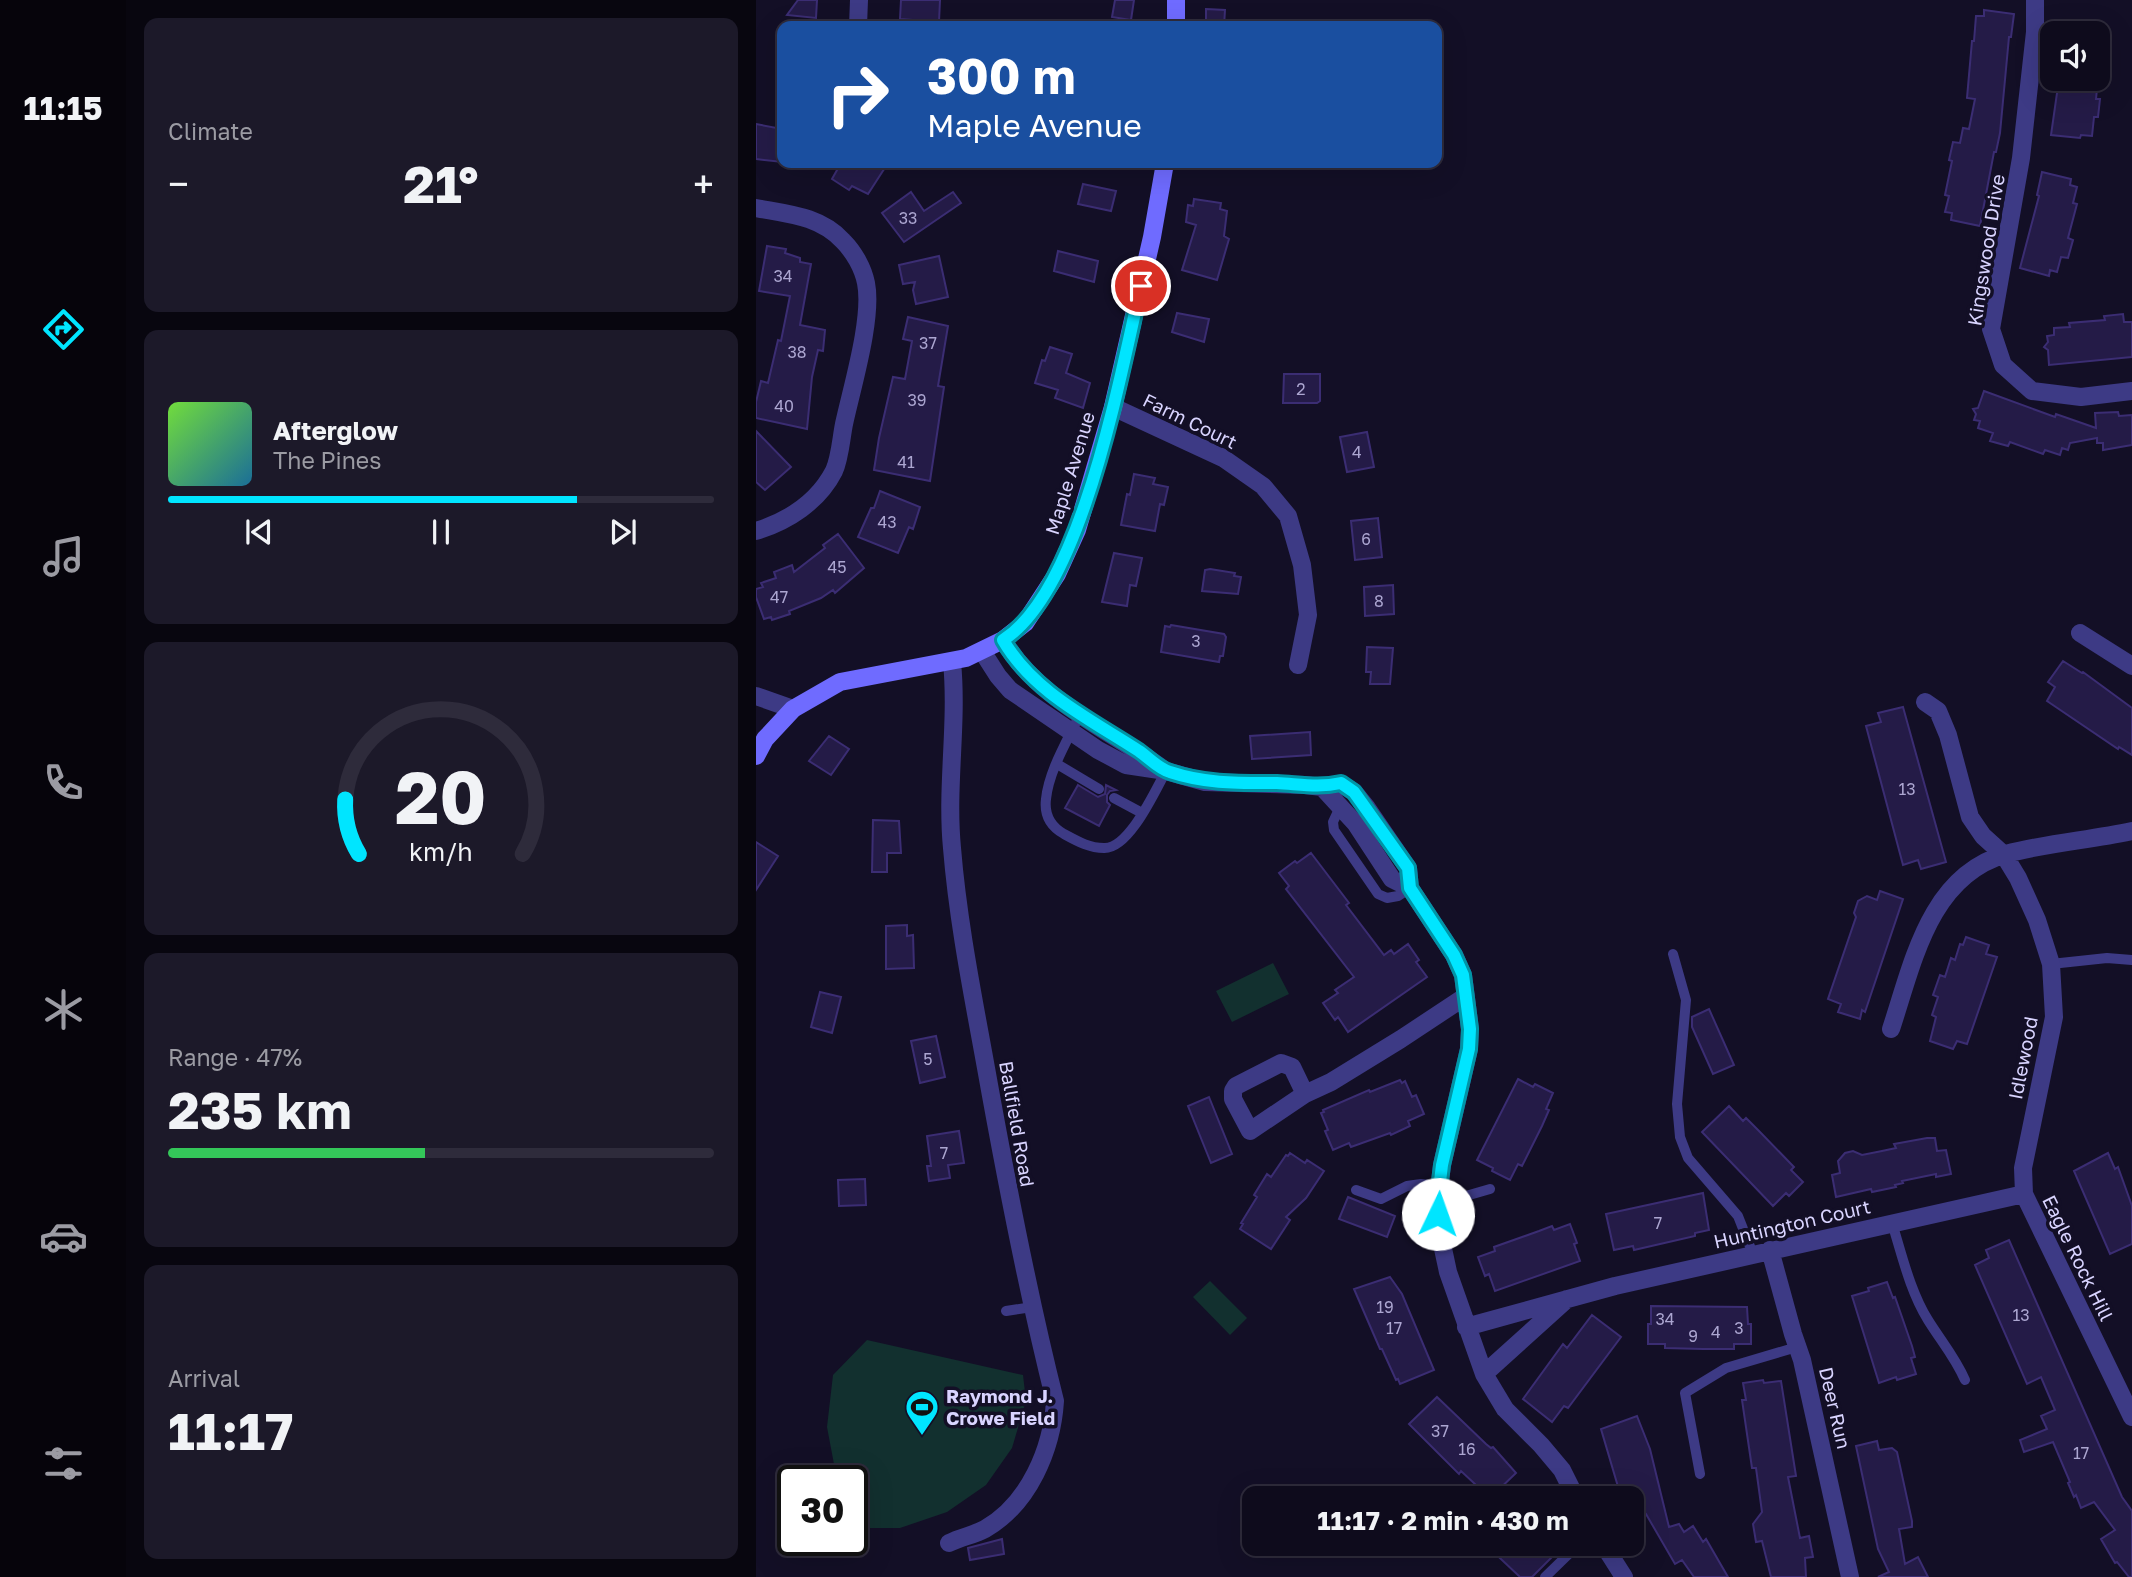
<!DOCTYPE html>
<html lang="en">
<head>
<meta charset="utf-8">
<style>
  :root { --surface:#0e0b1c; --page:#1c1929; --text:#f1f3f6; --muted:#9b9ba3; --line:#2e2b3b; --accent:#00e5ff }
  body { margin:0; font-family:"Golos Text",sans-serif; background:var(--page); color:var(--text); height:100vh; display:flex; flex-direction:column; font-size:26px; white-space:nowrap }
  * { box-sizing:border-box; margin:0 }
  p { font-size:23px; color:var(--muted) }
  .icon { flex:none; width:38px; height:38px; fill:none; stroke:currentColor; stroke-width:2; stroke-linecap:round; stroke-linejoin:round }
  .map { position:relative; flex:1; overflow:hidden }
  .side { display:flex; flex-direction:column; gap:18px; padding:18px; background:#08060f; width:630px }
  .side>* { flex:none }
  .top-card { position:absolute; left:21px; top:21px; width:665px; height:147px; border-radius:14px; box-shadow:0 7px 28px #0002,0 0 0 2px var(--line); background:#1a4fa0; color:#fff; overflow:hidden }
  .buttons { position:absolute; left:1284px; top:21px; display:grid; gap:14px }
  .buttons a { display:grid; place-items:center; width:70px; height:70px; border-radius:14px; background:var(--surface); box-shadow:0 7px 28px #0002,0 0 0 2px var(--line); font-size:35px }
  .speed { position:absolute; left:21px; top:1465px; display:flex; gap:14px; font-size:35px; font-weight:700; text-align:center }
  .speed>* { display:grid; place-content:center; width:91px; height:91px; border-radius:50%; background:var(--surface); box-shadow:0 7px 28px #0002,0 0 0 2px var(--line); line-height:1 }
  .speed .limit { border:4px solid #111; border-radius:10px; background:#fff; color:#111 }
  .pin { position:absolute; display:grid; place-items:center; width:60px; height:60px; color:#fff; margin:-30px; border:4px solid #fff; border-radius:50%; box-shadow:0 2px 7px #0007 }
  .me { position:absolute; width:77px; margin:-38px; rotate:3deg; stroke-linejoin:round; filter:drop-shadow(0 0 5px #0008) }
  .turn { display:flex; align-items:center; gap:24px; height:147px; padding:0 35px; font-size:32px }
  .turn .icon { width:91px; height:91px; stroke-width:2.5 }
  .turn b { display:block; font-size:49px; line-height:60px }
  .big { font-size:52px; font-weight:700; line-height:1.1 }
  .side .tile { flex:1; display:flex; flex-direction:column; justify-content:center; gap:10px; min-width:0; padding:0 24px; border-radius:14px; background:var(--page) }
  .side .dial { align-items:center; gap:0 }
  .dial svg { height:182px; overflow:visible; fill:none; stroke:var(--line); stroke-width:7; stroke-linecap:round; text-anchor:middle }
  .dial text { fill:var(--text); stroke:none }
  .song { display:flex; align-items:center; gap:21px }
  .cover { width:84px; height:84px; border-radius:10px; background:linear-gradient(135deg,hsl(100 70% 55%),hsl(200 70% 35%)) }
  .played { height:7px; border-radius:4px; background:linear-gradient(90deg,var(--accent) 75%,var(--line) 75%) }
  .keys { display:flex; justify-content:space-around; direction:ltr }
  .heat { display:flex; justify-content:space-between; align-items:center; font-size:38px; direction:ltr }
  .charge { height:10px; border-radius:5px; background:linear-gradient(90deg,#34c759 47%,var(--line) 0) }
  .trip { position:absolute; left:486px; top:1486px; width:402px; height:70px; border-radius:14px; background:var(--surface); box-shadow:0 7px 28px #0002,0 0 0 2px var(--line); font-weight:700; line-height:70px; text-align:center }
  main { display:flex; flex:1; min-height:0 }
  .tab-bar { display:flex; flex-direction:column; width:126px; justify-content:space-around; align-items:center; background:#06040b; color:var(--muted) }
  .tab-bar .icon { width:49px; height:49px }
  .tab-bar .active { color:var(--accent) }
  .tab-bar b { font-size:32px; color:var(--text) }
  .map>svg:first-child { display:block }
  .green { fill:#12302f }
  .building { fill:#241b47; stroke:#3b2d73; stroke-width:2 }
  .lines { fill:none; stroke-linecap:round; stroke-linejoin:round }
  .lane { stroke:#3d3a85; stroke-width:10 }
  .street { stroke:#3d3a85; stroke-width:18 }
  .secondary { stroke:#6f6bff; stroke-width:18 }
  .route-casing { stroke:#0095a6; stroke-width:18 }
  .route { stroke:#00e5ff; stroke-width:12 }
  .labels { text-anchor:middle; stroke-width:7; stroke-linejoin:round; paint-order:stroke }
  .number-label { font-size:16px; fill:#aca6d1 }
  .street-label { font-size:19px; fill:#d9d4ff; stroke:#130f26 }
  .poi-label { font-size:19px; font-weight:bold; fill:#d9d4ff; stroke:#130f26; text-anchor:start }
</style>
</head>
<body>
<main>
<nav class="tab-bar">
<b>11:15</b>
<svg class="icon active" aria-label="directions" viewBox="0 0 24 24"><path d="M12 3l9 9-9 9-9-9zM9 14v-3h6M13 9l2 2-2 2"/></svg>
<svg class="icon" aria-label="music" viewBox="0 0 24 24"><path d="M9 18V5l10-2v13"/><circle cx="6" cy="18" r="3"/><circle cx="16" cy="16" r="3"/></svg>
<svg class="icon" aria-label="phone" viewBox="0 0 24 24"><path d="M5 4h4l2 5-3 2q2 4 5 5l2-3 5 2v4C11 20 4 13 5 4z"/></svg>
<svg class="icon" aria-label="climate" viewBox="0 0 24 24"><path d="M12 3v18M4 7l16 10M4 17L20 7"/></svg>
<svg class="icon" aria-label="car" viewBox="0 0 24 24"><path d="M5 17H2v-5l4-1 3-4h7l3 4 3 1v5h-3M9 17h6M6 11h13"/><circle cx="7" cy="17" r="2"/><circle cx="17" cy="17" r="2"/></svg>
<svg class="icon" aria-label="filters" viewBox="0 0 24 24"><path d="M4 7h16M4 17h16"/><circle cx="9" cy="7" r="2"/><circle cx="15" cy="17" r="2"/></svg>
</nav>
<section class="side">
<div class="tile"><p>Climate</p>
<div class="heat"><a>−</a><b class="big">21°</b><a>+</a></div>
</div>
<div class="tile">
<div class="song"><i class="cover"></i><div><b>Afterglow</b><p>The Pines</p></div></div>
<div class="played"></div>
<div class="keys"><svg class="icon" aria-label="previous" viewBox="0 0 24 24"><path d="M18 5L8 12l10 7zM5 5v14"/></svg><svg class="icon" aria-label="pause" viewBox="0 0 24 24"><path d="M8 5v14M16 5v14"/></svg><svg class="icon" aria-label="next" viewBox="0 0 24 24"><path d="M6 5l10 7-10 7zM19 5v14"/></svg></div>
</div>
<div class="tile dial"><svg viewBox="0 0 100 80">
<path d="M14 69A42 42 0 1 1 86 69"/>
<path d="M14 69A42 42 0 0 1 8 45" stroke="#00e5ff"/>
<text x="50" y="56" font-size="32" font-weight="700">20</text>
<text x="50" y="72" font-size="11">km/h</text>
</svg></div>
<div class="tile"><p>Range · 47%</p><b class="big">235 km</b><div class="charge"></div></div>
<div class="tile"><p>Arrival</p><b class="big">11:17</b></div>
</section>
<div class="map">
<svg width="1376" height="1577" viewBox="0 0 1376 1577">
  <rect width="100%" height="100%" fill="#130f26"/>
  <path class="green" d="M517,963L533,994L476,1022L460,991Z
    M454,1281L491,1318L474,1335L437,1297Z
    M111,1340L267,1375L270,1401L256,1448L230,1485L191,1512L144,1528H96V1480H81L71,1427L77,1375Z"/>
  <path class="building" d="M42,0H61L60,18L31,15Z
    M145,0H184L183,22L144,19Z
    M359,0H378L375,20L356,17Z
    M450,9L469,10L468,26H450Z
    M1228,10L1258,14L1255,37H1253L1244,133L1240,152H1238L1224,226L1195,220L1196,213L1189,212L1193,196L1189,195L1196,161L1193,160L1197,142L1204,143L1207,128L1213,129L1219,99L1211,98L1216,41H1218L1220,16H1228Z
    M1303,79H1342L1340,99H1344L1342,117H1338L1336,136L1325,135L1324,138L1295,135Z
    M0,124L26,129V162L0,159Z
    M85,163H132L112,194L96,186L93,190L76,179Z
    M1286,172L1315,179L1314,185L1321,187L1317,203L1321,204L1312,238L1317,240L1312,258L1305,257L1301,272L1294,270L1293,276L1264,268L1283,196L1281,195Z
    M327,184L360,191L355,211L322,204Z
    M155,192L168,211L197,192L205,203L148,242L126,213Z
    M438,199L465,203L464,209L471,211L468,236L473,239L461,280L426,270L440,225L430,222L432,205L437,206Z
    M11,246L30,249L29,253L44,258V262L55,264L44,325L69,330L67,351L62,350L56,377L51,429L0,418V402L5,381L12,383L22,340L25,341L34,296L3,291Z
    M302,251L342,261L338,282L298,271Z
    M183,256L192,297L160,304L157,290L159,282L147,284L143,265Z
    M421,313L453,319L448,342L416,332Z
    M1367,314L1368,322H1376V357L1293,365L1292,350L1288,347L1292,342L1291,336L1298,335V328L1314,327L1313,323L1349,320L1348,316Z
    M152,317L192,326L182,386L188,387L174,481L118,470L123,438L137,377L149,379L156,341L147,339Z
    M294,347L316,354L310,373L334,383L327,408L299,398L302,390L279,383L286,360L289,361Z
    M528,374H564V401L561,403H527Z
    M1228,391L1299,417L1300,414L1340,428L1339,413L1362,412L1363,416L1376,415V445L1347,450V443H1341V438L1314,443L1312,450L1306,448L1304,455L1289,450L1287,454L1254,442L1252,446L1234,441L1237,433L1222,428L1224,421L1218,420L1220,414L1217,409L1222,408Z
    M0,431L35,467L9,490L0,482Z
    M611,432L618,467L591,472L584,437Z
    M378,474L399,478L397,484L412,487L408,505L404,504L399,531L365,525L371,494L374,495Z
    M124,491L164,507L157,529L153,527L142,553L102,537L115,508H118Z
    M622,518L626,557L599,560L595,521Z
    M82,534L108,568L79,593L77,590L65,598L33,611L34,614L16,620L15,617L8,619L0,597V589L7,587L5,583L20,578L18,572L36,565L38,572L69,548L67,545Z
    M358,553L386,558L380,586L374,585L371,606L346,602Z
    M454,569L479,573L478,576L485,577L482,594L446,591L449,570Z
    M637,585L638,614L609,616L608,587Z
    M415,625L468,634L470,637L467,656H464L463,662L405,652L409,626L414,627Z
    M611,647L637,648L634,684H614L615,672H610Z
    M1307,661L1326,673L1327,672L1376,708V755L1363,747L1362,749L1291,701L1299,687L1292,682Z
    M1147,707L1190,862L1165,869L1162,860L1147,865L1110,726L1125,722L1122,713Z
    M554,732L555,755L496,759L494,736Z
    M73,736L93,749L75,775L53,761Z
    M322,785L342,797L349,794L350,785L360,790L354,791L351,795V802L354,805L343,826L309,808Z
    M117,820L143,821L145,853H131V872H116Z
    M0,842L22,856L0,890Z
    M555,853L593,903L590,905L628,955L635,950L638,954L652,944L663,960L660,962L671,977L592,1032L582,1017L579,1020L567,1003L582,993L579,990L598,977L530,889L533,886L523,873L539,861L541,863Z
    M1124,891L1147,899L1109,1012L1106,1010L1104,1019L1082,1012L1085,1004L1072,999L1100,917L1098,913L1102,901L1111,896L1121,900Z
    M151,925V936L157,935L158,968L130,969V926Z
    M1210,937L1233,945L1230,954L1241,957L1211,1044L1201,1041L1197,1049L1174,1041L1180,1017L1176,1015L1182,997L1177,995L1184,975L1189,977L1195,958L1199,960L1204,944L1207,945Z
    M64,992L85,997L76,1033L55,1027Z
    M953,1009L978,1065L957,1074L936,1027V1017Z
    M180,1036L189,1077L164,1083L155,1041Z
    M762,1079L777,1087L779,1084L797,1093L790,1109L793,1110L786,1126L766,1166L762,1164L754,1180L736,1171L737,1168L721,1160Z
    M644,1080L646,1083L649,1081L656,1097L660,1095L668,1114L652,1121L654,1126L635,1135L634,1133L595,1147L593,1143L577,1150L569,1131L572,1130L565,1113L568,1112L567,1110L613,1090L614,1092Z
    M453,1097L476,1154L455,1163L432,1106Z
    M973,1106L987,1121L990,1118L1003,1131L1038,1167L1035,1170L1047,1182L1033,1196L1030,1193L1017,1206L946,1132Z
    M203,1131L208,1163L192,1165L194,1178L173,1181L171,1166H175L171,1136Z
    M1171,1138H1179L1181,1151L1190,1150L1195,1174L1180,1177V1174L1146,1181L1147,1183L1139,1185L1140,1187L1116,1192L1115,1189L1080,1197L1076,1175L1084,1173L1082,1161L1089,1153L1097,1151L1106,1155L1126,1151L1140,1148L1138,1144Z
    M534,1153L549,1163L551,1160L568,1171L550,1198L530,1217L534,1220L515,1249L484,1229L487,1224L485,1223L501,1197L498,1195L511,1174L515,1177L530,1155L532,1156Z
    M1352,1153L1359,1169L1362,1167L1376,1206V1244L1354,1254L1318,1171Z
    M109,1179L110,1205L83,1206L82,1180Z
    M947,1193L953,1230L939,1233V1236L878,1250L877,1246L858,1250L850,1214Z
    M592,1197L639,1216L631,1237L583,1219Z
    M814,1224L821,1243L818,1244L824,1261L739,1291L733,1274L729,1276L722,1257L739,1251L738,1247L783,1231L796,1226L798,1230Z
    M1253,1240L1366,1497L1376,1511V1577H1373L1361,1562L1359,1563L1345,1539L1359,1530L1338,1502L1325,1508L1320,1495L1318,1497L1312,1483L1314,1482L1297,1442L1268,1452L1264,1440L1291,1429L1285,1416L1299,1410L1285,1377L1271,1384L1219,1265L1233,1258L1230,1250Z
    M634,1277L646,1294L678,1370L644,1384L642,1379L640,1380L626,1349H624L598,1289Z
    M1131,1282L1137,1298L1139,1297L1156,1346L1159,1357L1155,1358L1160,1374L1141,1380L1140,1377L1123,1383L1096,1296L1113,1291L1112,1288Z
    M895,1306L991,1307L992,1324H995V1344H978V1349H947L909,1348V1344H892V1324H895Z
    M836,1315L865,1337L812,1408L808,1406L796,1422L767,1399L807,1344L811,1348Z
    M1007,1380L1008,1383L1025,1381L1040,1476L1032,1477L1044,1538L1053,1536L1057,1557L1049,1558L1050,1577H1015L1006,1541L1000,1542L997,1524L1006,1512L1000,1468H996L986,1400H990L987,1383Z
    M681,1397L730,1444L735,1448L737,1447L760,1473L734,1498L705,1471L703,1474L653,1424Z
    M881,1416L894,1449L913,1527L923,1524L928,1532L937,1526L947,1542L950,1539L972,1577H938L926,1560L919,1564L890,1514L888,1515L886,1512L877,1515V1498H869L866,1489L863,1490L845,1429Z
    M1121,1441L1123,1450L1136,1448L1141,1452L1156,1521V1527L1143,1529L1149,1564L1162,1557L1172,1577H1122L1133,1572L1122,1549L1100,1446Z
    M246,1539L248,1554L214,1560L212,1548Z
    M729,1544H762L770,1551L778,1544H809L776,1577H764Z"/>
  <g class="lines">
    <path class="lane" d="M324,714C312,740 293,770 290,799C288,815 294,826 308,834C321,841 333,848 348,848C373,849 399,791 410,771
      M301,764L343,789
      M358,798L386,813
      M584,807L577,822L578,830L622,894L631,898L642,896L654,888
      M917,954L930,1000L921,1104L924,1137L932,1158L982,1216L997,1254
      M1295,964L1351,958L1376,960
      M600,1190L625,1199L651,1186L665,1184L683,1186
      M682,1198L696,1200L734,1189
      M1136,1223C1146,1255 1154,1291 1172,1320C1185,1341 1199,1357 1209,1380
      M250,1311L276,1307
      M944,1474L929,1393L970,1368L1041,1347
      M791,1498L813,1483
      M789,1577L823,1544"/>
    <path class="street" d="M1279,0V32L1265,158L1235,329L1247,365L1276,391L1325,397L1376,391
      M102,26L103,0
      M0,208C32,214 64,216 87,241C98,252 107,268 110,283C117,318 96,387 88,424C85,439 84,458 78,471C62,502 32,521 0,531
      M357,407L467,458L507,486L532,516L546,565L552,615L542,665
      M1324,633L1376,666
      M247,640C282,700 353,729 407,769
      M226,651L242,676L254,690L342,750L370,765L410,771L449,782L549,785L566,787L585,784L598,792L611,808L652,868L654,888L698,955L707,975L714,1029L713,1049L686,1165L682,1198L683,1230L692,1272L728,1374L749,1409L785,1445L806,1470L820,1498
      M0,696L37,709
      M1169,702L1182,711L1192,735L1214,817L1227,836L1248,855L1262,878L1281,920L1295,964L1298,1017L1267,1168L1268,1194L1376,1417
      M566,787L600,824L636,879L654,888
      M1135,1029C1157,963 1173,876 1250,854C1291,843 1334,840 1376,831
      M549,1094L536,1067L525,1063L480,1086L477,1091V1099L494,1131L549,1094L575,1082L645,1039L710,996
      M1014,1250L1037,1334L1046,1360L1094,1577
      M710,1327L859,1286L1268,1194
      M728,1374L811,1299
      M193,1543C205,1537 218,1535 229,1529C273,1504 296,1449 299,1401C271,1290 250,1180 230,1068C217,996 202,922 196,848C190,786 202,724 196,662
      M847,1544L868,1577"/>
    <path class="secondary" d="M420,0V26
      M0,756L9,739L37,709L84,682L210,658L247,640L269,623L301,574L321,530L357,407L396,237L409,163"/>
  </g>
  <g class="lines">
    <defs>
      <path id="route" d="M385,286C364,375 326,590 247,640C277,692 334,719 383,751C393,758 403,769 414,772C450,784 483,783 521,783C543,784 563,788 585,783L598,792L652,868L654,888L698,955L707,975L714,1029L713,1049L686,1165L682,1198V1214"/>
    </defs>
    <use href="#route" class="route-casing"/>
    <use href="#route" class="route"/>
  </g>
  <defs>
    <symbol id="stadium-pin" viewBox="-11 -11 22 30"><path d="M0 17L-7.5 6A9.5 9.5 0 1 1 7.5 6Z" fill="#00e5ff" stroke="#130f26"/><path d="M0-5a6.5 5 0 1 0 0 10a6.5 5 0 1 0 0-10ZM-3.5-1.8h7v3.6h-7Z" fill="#111"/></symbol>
  </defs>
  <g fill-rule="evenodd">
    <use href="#stadium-pin" x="147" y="1388" width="38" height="52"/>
  </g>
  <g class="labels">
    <g class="number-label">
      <text x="152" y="224">33</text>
      <text x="27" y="282">34</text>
      <text x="172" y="349">37</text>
      <text x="41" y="358">38</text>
      <text x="545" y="395">2</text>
      <text x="161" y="406">39</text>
      <text x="28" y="412">40</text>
      <text x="601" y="458">4</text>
      <text x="150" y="468">41</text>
      <text x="131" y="528">43</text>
      <text x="610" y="545">6</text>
      <text x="81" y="573">45</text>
      <text x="23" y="603">47</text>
      <text x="623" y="607">8</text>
      <text x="440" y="647">3</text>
      <text x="1151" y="795">13</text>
      <text x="172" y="1065">5</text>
      <text x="188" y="1159">7</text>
      <text x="902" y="1229">7</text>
      <text x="629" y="1313">19</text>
      <text x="1265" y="1321">13</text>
      <text x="909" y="1325">34</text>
      <text x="638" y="1334">17</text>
      <text x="983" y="1334">3</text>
      <text x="960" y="1338">4</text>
      <text x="937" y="1342">9</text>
      <text x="684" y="1437">37</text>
      <text x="711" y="1455">16</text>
      <text x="1325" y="1459">17</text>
    </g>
    <g class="street-label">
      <text transform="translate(1230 250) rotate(-81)" y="7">Kingswood Drive</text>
      <text transform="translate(434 421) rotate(26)" y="7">Farm Court</text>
      <text transform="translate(314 473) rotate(-73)" y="7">Maple Avenue</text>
      <text transform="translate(1267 1058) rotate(-79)" y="7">Idlewood</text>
      <text transform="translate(261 1124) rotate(80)" y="7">Ballfield Road</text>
      <text transform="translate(1036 1224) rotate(-13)" y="7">Huntington Court</text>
      <text transform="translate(1322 1258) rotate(64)" y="7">Eagle Rock Hill</text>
      <text transform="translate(1079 1408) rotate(77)" y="7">Deer Run</text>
    </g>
    <g class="poi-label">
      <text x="190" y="1403">Raymond J.<tspan x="190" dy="22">Crowe Field</tspan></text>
    </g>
  </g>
</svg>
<div class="buttons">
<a><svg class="icon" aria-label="sound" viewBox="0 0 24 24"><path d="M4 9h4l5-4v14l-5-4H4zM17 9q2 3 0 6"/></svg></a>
</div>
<div class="speed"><div class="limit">30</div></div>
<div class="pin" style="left:385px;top:286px;background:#d93025"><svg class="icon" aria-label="arrive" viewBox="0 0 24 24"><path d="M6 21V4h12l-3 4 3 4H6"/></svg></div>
<svg class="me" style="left:682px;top:1214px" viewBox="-20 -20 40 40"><circle r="19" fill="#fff"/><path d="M0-13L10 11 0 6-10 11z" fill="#00e5ff"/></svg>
<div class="trip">11:17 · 2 min · 430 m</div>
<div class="top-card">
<div class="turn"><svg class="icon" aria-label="right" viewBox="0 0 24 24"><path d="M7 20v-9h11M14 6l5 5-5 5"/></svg><div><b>300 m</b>Maple Avenue</div></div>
</div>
</div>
</main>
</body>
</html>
